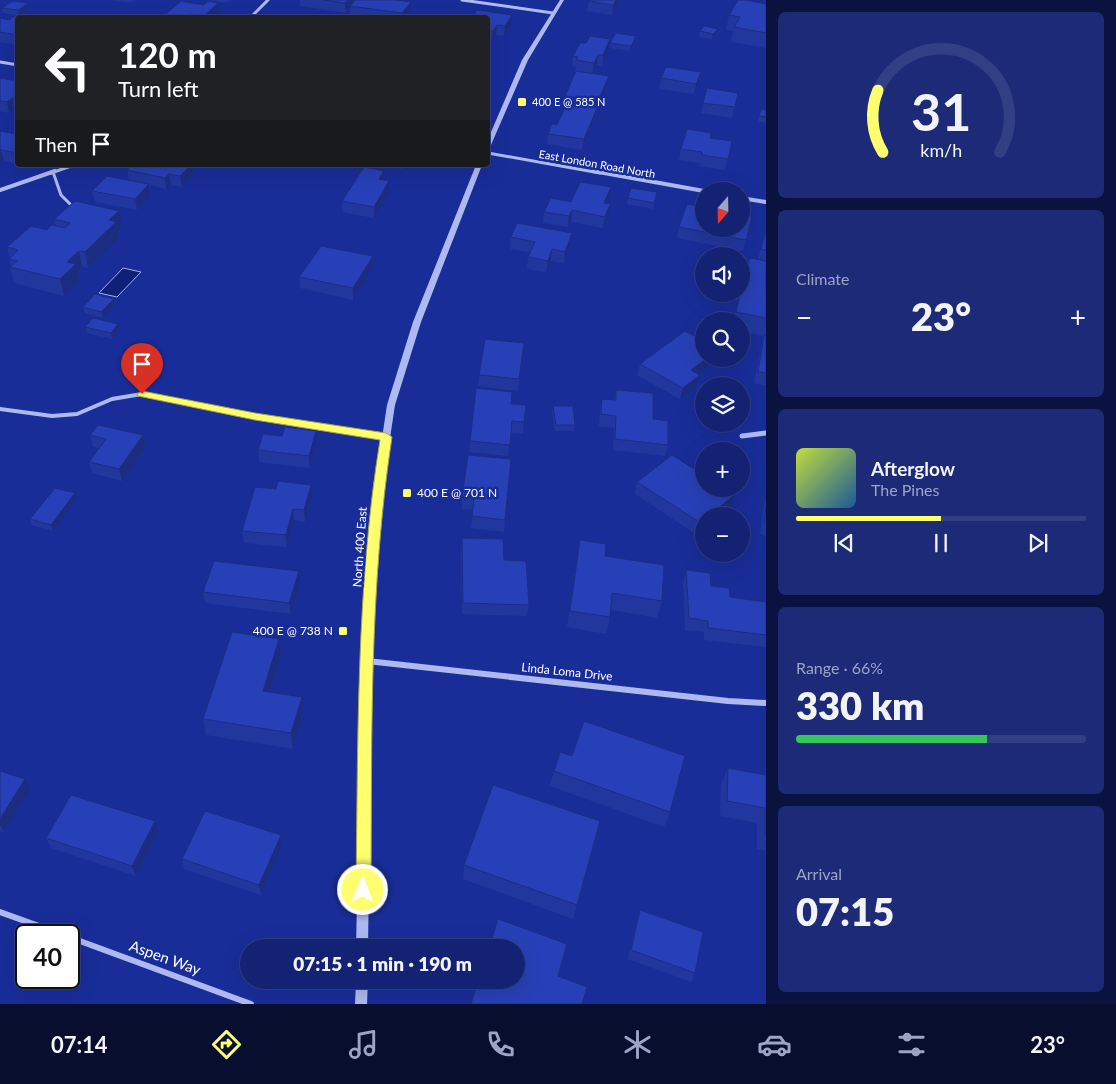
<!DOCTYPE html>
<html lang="en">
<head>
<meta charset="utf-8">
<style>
  :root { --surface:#132273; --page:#1c2a78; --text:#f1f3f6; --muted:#9da4c4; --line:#323f85; --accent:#fffe6e }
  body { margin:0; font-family:Lato,sans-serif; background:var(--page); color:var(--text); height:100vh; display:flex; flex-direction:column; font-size:19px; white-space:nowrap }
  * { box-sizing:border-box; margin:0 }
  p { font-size:16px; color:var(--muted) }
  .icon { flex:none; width:28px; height:28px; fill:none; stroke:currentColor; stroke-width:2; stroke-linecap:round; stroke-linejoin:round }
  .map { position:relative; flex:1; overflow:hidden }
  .sheet { display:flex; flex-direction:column; gap:12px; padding:12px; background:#0a133f; width:350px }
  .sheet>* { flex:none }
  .hud { position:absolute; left:15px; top:15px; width:475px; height:152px; border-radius:5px; box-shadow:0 5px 20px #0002,0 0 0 1px var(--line); background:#202124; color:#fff; overflow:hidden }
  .needle { width:32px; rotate:200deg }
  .buttons { position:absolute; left:695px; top:182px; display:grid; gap:10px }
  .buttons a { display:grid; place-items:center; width:55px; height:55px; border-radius:50%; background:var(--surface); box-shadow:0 5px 20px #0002,0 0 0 1px var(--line); font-size:25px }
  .speed { position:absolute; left:15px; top:924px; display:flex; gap:10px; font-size:25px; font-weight:700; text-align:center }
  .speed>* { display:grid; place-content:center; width:65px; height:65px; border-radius:50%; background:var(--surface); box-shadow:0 5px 20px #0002,0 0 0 1px var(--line); line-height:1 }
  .speed .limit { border:2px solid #111; border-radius:8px; background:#fff; color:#111 }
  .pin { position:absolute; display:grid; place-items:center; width:42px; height:42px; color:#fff; margin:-51px -21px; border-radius:50% 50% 50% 0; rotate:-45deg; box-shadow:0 0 5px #0007 }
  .pin .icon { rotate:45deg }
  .me { position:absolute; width:55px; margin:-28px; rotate:1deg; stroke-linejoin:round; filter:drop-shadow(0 0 4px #0008) }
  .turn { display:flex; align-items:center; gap:18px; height:105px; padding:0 20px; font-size:22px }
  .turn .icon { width:65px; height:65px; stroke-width:2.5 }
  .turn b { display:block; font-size:35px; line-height:42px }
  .then { display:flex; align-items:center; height:48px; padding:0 20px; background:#0003; gap:10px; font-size:19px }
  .big { font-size:38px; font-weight:800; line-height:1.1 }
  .sheet .widget { flex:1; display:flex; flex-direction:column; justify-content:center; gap:8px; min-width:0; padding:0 18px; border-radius:8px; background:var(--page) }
  .sheet .dial { align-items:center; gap:0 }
  .dial svg { height:130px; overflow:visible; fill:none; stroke:var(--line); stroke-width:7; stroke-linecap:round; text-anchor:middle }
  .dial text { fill:var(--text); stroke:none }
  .song { display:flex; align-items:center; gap:15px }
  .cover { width:60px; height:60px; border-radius:8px; background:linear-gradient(135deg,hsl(70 70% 55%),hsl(210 70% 35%)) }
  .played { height:5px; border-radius:2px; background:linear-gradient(90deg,var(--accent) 50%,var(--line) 50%) }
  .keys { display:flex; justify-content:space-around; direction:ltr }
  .heat { display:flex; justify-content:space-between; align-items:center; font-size:28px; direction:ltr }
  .charge { height:8px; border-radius:4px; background:linear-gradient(90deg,#34c759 66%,var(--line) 0) }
  .trip { position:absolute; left:240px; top:939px; width:285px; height:50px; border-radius:25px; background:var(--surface); box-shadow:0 5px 20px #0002,0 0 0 1px var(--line); font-weight:800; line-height:50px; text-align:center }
  .dock { display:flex; height:80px; justify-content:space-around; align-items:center; background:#080e2e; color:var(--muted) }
  .dock .icon { width:35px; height:35px }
  .dock .active { color:var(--accent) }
  .dock b { font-size:22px; color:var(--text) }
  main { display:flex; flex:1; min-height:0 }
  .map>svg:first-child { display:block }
  .water { fill:#101f77; stroke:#a1b0f3 }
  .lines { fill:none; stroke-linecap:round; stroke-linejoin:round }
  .service-far1 { stroke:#aeb9f1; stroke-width:3 }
  .service { stroke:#aeb9f1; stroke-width:4 }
  .minor-far3 { stroke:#aeb9f1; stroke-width:3 }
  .minor-far2 { stroke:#aeb9f1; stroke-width:4 }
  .minor-far1 { stroke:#aeb9f1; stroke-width:5 }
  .minor { stroke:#aeb9f1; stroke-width:6 }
  .tertiary { fill:#aeb9f1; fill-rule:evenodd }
  .wall { fill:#22379d }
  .shaded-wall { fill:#1c2d80 }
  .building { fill:#2840b7; stroke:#1c2d80 }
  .route { fill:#fffe6e; stroke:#a6a548 }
  .poi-dot { fill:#fffe6e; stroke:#192d99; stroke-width:2 }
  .labels { text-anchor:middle; stroke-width:5; stroke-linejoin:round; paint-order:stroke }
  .far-poi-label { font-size:11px; fill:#fff; stroke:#192d99; text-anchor:start }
  .far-street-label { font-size:11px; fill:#fff; stroke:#192d99 }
  .poi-label { font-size:12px; fill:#fff; stroke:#192d99; text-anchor:start }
  .street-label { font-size:12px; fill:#fff; stroke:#192d99 }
  .near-street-label { font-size:15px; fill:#fff; stroke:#192d99 }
</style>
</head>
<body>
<main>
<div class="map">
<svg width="766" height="1004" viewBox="0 0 766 1004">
  <rect width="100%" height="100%" fill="#192d99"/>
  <path class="water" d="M123,268L141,272L117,297L99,293Z"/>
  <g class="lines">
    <path class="service-far1" d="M53,172L61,195L72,206"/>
    <path class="service" d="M0,409L52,416L77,414L112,399L142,394L255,417L386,437"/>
    <path class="minor-far3" d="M462,0L553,13
      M250,18L268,0
      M0,62L18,65
      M488,153L600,173
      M51,173L74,165"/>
    <path class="minor-far2" d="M593,171L704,191
      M0,190L55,171
      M741,198L766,202"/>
    <path class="minor-far1" d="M742,436L766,433
      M367,661L374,662"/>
    <path class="minor" d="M367,661L728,701L766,703
      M0,912L64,935
      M69,937L251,1004"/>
    <path class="tertiary" d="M560,0H564L528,60L491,145L488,147V139L522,60Z
      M476,165H482L421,322L395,405L381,498L372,661L368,948H356L362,661L373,498L387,405L413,322Z
      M356,980H368L367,1004H355Z"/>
  </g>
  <path class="wall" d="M110,0H134L130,3Z
    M207,0H230L226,3Z
    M300,0H348L353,2L397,0L410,12L406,18H365L350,15V8L346,13L300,6Z
    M620,0L612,15L587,11L589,1Z
    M29,3L30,8L19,16L3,13L2,8Z
    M766,4V48L731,42L733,31L726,30L729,15Z
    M204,5L219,12L214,18H161Z
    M0,18L9,20L18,18V45L0,42Z
    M488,18L512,25L504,36L496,35L492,41L488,40Z
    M700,31L717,34L712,39L699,37Z
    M636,36L635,41L630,51L610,48V43Z
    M610,39L609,49L602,66L597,65L593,73L575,71L576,67L572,66L573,56L586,43Z
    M701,72L699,82L694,94L659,89L661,78Z
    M0,78L18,81V110L14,109L9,113L0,111Z
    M607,86L596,111L595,118L582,150L547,144L548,134L557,125L566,107L563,106L565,96Z
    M738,93L732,118L701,113L703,103Z
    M761,109L766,110V123L758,121Z
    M0,131L16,134L18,133V164L4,161L0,164Z
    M710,138L732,141L725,170L699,166L700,163L679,160L681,149Z
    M132,165H193L192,166L193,175L182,187L171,185L166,189L150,185L151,195L137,210L95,202L92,191L129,180L127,170Z
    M380,165H405L402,169Z
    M384,180L389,192L374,218L342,212V201Z
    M609,198L607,204L608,216L603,228L571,222L568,227L543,223L544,212L571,202Z
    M628,198H656L653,209L627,204Z
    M752,216L743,251L677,238L679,227Z
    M54,219L122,227L118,231L119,238L88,268L82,267L78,271L80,280L64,296L14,283L10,267L11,266L9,259L10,258L7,247L56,226Z
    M766,229V386L754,383L761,346L764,336L741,331V321H733L740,294L758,259Z
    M572,233L570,244L564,263L551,261L546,272L527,269L528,257L530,252L510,249L511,237Z
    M373,267L353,300L300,288L299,277Z
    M114,299L115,305L103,318L85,313L83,307Z
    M118,324L120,330L112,339L87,333L85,327Z
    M524,343L518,391L478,386L479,375Z
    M704,359H716V361L698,374L697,387L680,399L637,375L640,364Z
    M616,390L653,419L668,445L665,456L613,450L614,428L599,426L600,410L602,399L614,400Z
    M511,404L524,422L523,434L510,433L508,456L469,452L470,441Z
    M553,406L575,425L574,431H555L552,412Z
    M90,435H143L146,447L122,481L92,473L89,462L99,448L93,447Z
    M317,442L309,468L259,462L258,450Z
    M511,459L504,532L471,528L473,510L462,509V497Z
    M637,482L735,494L732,506L697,535L635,494Z
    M276,489L312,496L305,522L294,520L287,547L244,543L242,531Z
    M77,499L53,531L32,525L30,519Z
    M766,499V536L760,534L764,505Z
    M462,538L504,560L529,605L527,616L462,614L461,550Z
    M580,540L605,556L662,601L657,618L611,610L610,617L606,634L567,627L577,557Z
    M686,570L730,597L766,602V647L704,640V632L685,630L683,582Z
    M300,583L291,614L205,603L203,592Z
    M279,639L281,655L270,692L303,713L293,749L206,735L203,719Z
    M728,768L766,775V850L757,849V823L720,816L721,784Z
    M0,771L30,790L4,832L0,831Z
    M554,771L670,812L664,827L550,786Z
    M600,821L573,919L463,879L464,865Z
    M158,832L136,876L51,848L46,838Z
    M281,835L282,846L261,895L184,869L182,859Z
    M640,910L695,973L691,982L628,959L637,920Z"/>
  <path class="shaded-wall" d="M348,0H353V4L350,6V8L346,13L345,3Z
    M616,0H620L612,15L613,5Z
    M411,2L410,12L406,18H402V13Z
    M29,3L30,8L19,16L18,10Z
    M218,3L219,12L214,18H204V16Z
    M512,15V25L504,36L505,26Z
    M497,25L496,35L492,41L493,31Z
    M718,29L717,34L712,39L713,34Z
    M636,36L635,41L630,51L631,46Z
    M610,39L609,49L602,66L603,55Z
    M598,55L597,65L593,73L594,63Z
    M701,72L699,82L694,94L696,84Z
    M609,76L607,86L597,111L598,101Z
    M12,98L14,109L9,113L7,102Z
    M597,108L595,118L582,150L584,139Z
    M1,150L4,161L0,164V151Z
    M183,165H193L192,166L193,175L182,187L180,176Z
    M384,171V182L379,179Z
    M169,174L171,185L166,189L165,178Z
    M389,181V192L374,218V207Z
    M149,184L151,195L137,210L135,199Z
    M611,187L609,198L602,214L604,203Z
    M610,204L608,216L603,228L605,217Z
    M572,210L571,222L568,227L569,216Z
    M119,211L122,227L118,231L119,238L88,268L85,252L109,220Z
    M572,233L570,244L564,263L565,252Z
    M552,249L551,261L546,272L548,261Z
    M79,251L82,267L78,271L80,280L64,296L60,279L67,262Z
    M373,256V267L353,300V288Z
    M114,299L115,305L103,318L101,312Z
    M118,324L120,330L112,339L111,333Z
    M706,359H716V361L688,382L691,370Z
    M700,375L697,387L680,399L683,388Z
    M316,431L317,442L309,468V456Z
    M143,435L146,447L122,481L119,469Z
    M311,485L312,496L305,522L304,510Z
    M75,493L77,499L53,531L51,525Z
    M735,494L732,506L720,516H709Z
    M293,509L294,520L287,547L286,535Z
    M704,521V530L697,535L701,523Z
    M299,571L300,583L291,614L289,603Z
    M279,639L281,655L265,707L263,691Z
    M302,697L303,713L293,749L291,733Z
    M25,779L30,790L4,832L0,825V819Z
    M155,821L158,832L136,876L132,866Z
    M281,835L282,846L261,895L259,885Z"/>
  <path class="building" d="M324,0H348L345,3Z
    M355,0H396L411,2L402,13L350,6Z
    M589,0H616L613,5L589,1Z
    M738,0H745L766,4V33L734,27L740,17L729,15Z
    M13,1L29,3L18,10L2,8Z
    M181,1L204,5L208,1L218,3L204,16L190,14L186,18H161Z
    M477,10L512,15L505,26L497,25L493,31L488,30V18H472Z
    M451,14L472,18H448Z
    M14,16L25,18H18V35L0,32V18L9,20Z
    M704,26L718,29L713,34L700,31Z
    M616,33L636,36L631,46L610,43Z
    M590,36L610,39L603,55H598L594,63L576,60L578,57L573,56L580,43H586Z
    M666,67L701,72L696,84L661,78Z
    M576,71L609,76L598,101L565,96Z
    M0,78L18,81V100L12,98L7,102L0,101Z
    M707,88L738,93L735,107L703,103Z
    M567,103L597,108L584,139L548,134L552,124L557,125Z
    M761,109L766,110V117L759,116Z
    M687,129L711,133L710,138L732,141L728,159L702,155V152L681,149Z
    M0,131L16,134L18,133V153L1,150L0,151Z
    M132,165H191L180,176L169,174L165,178L127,170Z
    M364,167L384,171L379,179L389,181L374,207L342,201Z
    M107,176L149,184L135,199L92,191Z
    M580,182L611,187L604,203L610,204L605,217L572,210L569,216L544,212L551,198L571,202Z
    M631,188L657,192L654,203L628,198Z
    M75,201L119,211L109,220L116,222L85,252L79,251L67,262L76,264L60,279L10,267L17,261L9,259L18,250L7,247L31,226L47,230L52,225L65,228L70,223L54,219Z
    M687,204L704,207V229H741V214L752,216L746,240L679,227Z
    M517,223L572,233L565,252L552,249L548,261L528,257L535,242L511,237Z
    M766,230V250L761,249Z
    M321,246L373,256L353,288L299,277Z
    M750,258L766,261V318L736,312L740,294H741V290Z
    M95,294L114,299L101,312L83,307Z
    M93,318L118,324L111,333L85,327Z
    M685,331L704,341V359H706L691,370L700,375L683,388L640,364Z
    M764,335H766V373L758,372Z
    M485,339L524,343L519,379L479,375Z
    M476,388L512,392L511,404L526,405L524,422L512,421L510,445L470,441Z
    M616,390L653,393V419L668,421V445L615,439L616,416L601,414L602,399L616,400Z
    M553,406H573L575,425H556Z
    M98,425L143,435L119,469L89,462L106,439L90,435Z
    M285,427L316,431L309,456L258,450L263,434L282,436Z
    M468,455L511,459L505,520L472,516L474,498L462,497Z
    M672,455L704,475V489H726L735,494L709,516H704V521L701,523L637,482Z
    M278,481L311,485L304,510L293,509L286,535L242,531L255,487L276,489Z
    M55,488L75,493L51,525L30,519Z
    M766,508V523H764Z
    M462,538L503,539L504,560L526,561L529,605L463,603Z
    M580,540L606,544L605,556L664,565L662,601L612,593L610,617L570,611Z
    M214,561L299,571L289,603L203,592Z
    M686,570L710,573L711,586L729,588L730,597L766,602V635L708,628V621L689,618Z
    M232,632L279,639L263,691L302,697L291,733L203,719Z
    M584,721L685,756L670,812L554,771L560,752L572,756Z
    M728,768L766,775V834H765V808L727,801Z
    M0,771L25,779L0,819Z
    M493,785L600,821L577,905L464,865Z
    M71,795L155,821L132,866L46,838Z
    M205,811L281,835L259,885L182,859Z
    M640,910L703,932L695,973L631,950Z
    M498,919L567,944L558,976L587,987L582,1004H471L478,980H516V948H489Z"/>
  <path class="route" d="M142,391L255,413L386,433L392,437C369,587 372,739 371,890L368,895L363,898L358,895L356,890C358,740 356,588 380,440L255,420L138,396L137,394Z"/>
  <g class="poi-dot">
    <rect x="517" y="97" width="10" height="10" rx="2.5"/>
    <rect x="402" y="488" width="10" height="10" rx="2.5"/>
    <rect x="338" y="626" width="10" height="10" rx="2.5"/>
  </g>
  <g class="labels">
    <g class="far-poi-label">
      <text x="532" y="106">400 E @ 585 N</text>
    </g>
    <g class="far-street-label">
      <text transform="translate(597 164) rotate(10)" y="4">East London Road North</text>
    </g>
    <g class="poi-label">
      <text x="417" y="497">400 E @ 701 N</text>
      <text x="333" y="635" text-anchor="end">400 E @ 738 N</text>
    </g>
    <g class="street-label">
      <text transform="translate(360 547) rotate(-86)" y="4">North 400 East</text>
      <text transform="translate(567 672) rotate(6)" y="4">Linda Loma Drive</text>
    </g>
    <g class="near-street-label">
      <text transform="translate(165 958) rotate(20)" y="5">Aspen Way</text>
    </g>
  </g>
</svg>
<div class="buttons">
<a><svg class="needle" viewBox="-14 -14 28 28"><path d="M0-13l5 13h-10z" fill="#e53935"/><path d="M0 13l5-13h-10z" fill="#9da4c4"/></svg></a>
<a><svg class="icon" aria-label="sound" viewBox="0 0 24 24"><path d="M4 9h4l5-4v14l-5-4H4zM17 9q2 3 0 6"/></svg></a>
<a><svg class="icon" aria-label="search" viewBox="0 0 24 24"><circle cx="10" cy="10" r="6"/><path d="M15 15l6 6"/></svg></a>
<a><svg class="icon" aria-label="layers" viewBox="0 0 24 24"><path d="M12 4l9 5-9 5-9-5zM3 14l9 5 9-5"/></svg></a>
<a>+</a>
<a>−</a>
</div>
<div class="speed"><div class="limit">40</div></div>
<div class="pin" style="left:142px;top:394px;background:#d93025"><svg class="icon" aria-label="arrive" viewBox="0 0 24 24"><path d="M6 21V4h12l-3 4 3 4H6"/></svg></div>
<svg class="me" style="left:363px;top:890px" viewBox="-20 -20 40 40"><circle r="17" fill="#fffe6e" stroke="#fff" stroke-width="3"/><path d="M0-11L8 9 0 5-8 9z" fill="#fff"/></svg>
<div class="trip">07:15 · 1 min · 190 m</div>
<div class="hud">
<div class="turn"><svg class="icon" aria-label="left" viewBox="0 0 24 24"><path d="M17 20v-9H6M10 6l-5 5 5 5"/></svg><div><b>120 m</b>Turn left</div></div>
<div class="then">Then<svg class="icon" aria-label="arrive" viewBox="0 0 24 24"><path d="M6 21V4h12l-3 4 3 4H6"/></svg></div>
</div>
</div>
<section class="sheet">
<div class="widget dial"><svg viewBox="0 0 100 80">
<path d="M14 69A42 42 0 1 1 86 69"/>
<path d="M14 69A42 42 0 0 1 11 31" stroke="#fffe6e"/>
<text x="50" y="56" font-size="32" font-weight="700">31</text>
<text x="50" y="72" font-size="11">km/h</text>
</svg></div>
<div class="widget"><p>Climate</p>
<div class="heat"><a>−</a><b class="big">23°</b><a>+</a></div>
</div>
<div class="widget">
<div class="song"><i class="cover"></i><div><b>Afterglow</b><p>The Pines</p></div></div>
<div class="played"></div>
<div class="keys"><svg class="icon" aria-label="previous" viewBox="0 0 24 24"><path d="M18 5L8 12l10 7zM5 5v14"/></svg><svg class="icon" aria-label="pause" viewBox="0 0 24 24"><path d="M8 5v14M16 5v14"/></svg><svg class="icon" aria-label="next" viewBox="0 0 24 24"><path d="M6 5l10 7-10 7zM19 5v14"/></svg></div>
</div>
<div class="widget"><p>Range · 66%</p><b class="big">330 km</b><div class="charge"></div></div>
<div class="widget"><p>Arrival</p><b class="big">07:15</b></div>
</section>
</main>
<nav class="dock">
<b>07:14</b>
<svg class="icon active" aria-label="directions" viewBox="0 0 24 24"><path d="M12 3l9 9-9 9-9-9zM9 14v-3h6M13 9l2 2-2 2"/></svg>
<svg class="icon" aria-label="music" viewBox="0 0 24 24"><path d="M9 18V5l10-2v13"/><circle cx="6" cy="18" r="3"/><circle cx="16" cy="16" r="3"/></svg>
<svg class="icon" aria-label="phone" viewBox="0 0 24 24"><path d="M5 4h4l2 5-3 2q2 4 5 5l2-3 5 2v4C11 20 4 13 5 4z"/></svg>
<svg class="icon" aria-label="climate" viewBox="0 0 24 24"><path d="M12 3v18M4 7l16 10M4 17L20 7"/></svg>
<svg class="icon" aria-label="car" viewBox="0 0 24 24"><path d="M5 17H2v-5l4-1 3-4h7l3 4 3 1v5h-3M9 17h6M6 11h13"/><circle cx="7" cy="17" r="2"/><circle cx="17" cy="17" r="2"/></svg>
<svg class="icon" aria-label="filters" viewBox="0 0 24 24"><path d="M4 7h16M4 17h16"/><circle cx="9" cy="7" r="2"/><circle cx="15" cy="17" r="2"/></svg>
<b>23°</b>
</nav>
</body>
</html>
